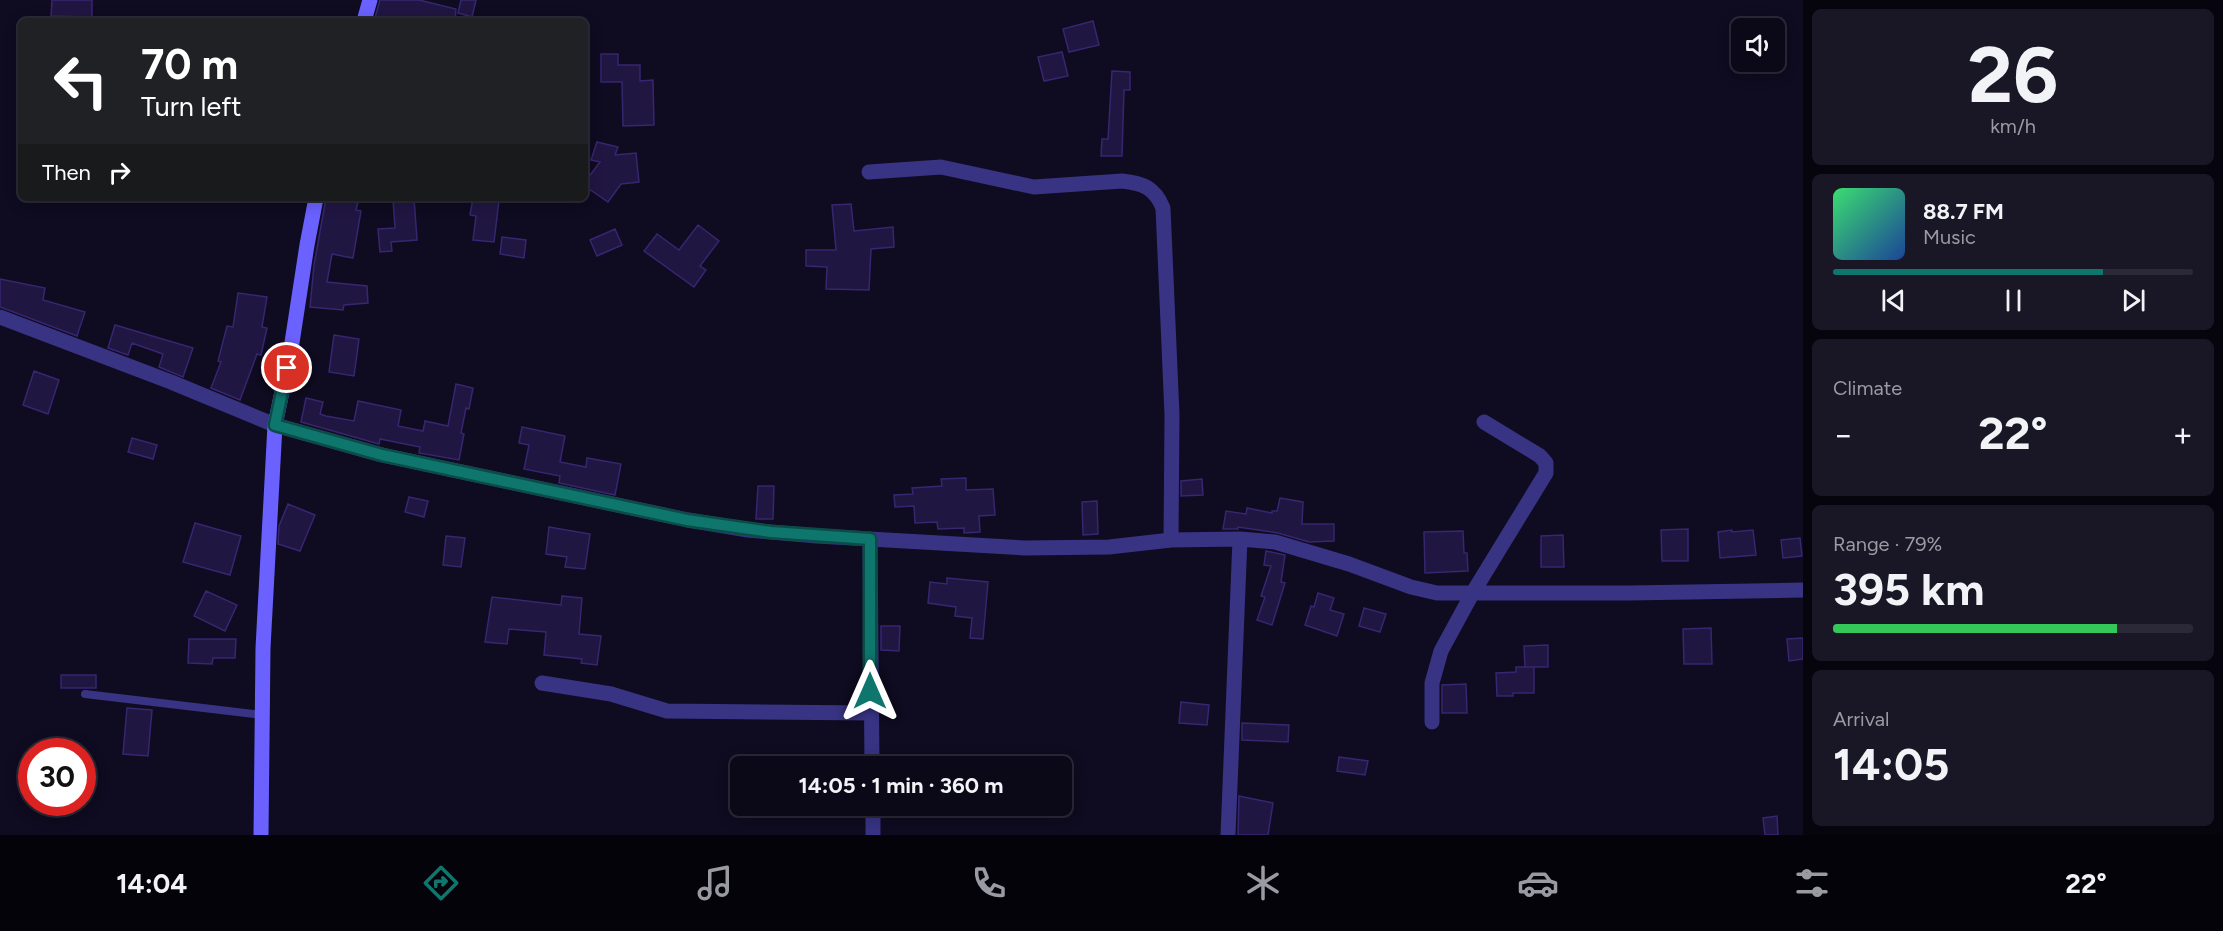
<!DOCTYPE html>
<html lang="en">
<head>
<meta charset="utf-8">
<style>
  :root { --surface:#0b0818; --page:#191625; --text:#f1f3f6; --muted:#9a9aa2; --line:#2b2937; --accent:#0f766e }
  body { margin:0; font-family:Figtree,sans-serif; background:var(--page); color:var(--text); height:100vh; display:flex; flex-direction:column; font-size:22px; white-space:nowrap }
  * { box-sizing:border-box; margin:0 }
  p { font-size:20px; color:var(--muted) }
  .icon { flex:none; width:33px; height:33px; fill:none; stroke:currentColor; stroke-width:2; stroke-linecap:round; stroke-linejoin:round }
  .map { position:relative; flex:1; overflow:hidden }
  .drawer { display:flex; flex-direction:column; gap:9px; padding:9px; background:#06040d; width:420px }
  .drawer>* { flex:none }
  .banner { position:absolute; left:18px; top:18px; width:570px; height:183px; border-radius:9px; box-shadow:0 3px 15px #0003,0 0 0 2px var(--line); background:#202124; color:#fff; overflow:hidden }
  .tools { position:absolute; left:1731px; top:18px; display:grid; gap:12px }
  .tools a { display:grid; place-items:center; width:54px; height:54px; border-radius:9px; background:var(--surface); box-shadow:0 3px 15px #0003,0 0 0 2px var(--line); font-size:30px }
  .speed { position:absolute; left:18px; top:738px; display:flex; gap:12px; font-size:30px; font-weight:700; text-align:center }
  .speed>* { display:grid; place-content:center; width:78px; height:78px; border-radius:50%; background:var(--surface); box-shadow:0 3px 15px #0003,0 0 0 2px var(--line); line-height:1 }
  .speed .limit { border:9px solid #d22; background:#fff; color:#111 }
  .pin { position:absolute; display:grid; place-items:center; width:51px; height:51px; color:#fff; margin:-26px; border:3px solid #fff; border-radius:50%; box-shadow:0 2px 6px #0007 }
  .me { position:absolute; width:66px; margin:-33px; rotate:0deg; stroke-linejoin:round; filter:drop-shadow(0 0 4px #0008) }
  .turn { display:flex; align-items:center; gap:21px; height:126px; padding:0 24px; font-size:27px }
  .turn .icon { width:78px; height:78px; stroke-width:2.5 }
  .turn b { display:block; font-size:42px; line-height:51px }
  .then { display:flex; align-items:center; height:57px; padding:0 24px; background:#0003; gap:12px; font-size:22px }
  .big { font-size:45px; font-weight:700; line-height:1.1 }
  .drawer .card { flex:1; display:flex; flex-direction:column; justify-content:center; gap:9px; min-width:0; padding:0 21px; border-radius:9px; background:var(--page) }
  .drawer .dial { align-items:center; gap:0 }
  .dial b { font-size:78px; line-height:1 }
  .song { display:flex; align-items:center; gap:18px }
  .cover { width:72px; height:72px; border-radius:9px; background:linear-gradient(135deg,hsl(140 70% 55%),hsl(220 70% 35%)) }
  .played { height:6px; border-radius:3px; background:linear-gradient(90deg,var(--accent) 75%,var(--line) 75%) }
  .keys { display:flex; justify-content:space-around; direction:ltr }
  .heat { display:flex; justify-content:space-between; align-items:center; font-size:33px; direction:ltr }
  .charge { height:9px; border-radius:4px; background:linear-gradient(90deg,#34c759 79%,var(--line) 0) }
  .trip { position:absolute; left:730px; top:756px; width:342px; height:60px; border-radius:9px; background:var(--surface); box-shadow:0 3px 15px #0003,0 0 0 2px var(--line); font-weight:700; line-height:60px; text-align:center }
  .tab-bar { display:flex; height:96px; justify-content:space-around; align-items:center; background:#04030a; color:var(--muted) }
  .tab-bar .icon { width:42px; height:42px }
  .tab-bar .active { color:var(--accent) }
  .tab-bar b { font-size:27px; color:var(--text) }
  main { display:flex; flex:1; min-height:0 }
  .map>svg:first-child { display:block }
  .building { fill:#201642; stroke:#372670; stroke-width:1.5 }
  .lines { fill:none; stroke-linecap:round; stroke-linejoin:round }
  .lane { stroke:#383383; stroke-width:8 }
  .street { stroke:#383383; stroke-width:15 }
  .secondary { stroke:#6a61ff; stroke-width:15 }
  .route-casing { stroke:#0a4d48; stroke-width:15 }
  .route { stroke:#0f766e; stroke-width:10 }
</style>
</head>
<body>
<main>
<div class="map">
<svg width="1803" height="835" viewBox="0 0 1803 835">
  <rect width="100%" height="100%" fill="#0f0b20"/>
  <path class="building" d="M52,0H92V17L51,16Z
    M380,0H419L456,9L455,21H374Z
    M461,0H476L472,17L458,13Z
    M1093,21L1099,45L1069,52L1063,29Z
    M1062,52L1068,76L1044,81L1038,57Z
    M601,54H618V65H640V81L653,80L654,125L623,126L622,82H601Z
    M1112,71L1130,72V90H1124L1122,156H1101L1102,139H1108Z
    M597,142L618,147L615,155L636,153L639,182L621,184L608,202L585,186V182L600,162L591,160Z
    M326,198H359L356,210L361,211L353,258L332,254L327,282L367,286L368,303L344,305L343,310L310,307L314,265Z
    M414,198L417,240L391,242L392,251L380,252L378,229L395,228L393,199Z
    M473,198L499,200L494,242L473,240L476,216L470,215Z
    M851,204L854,231L893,227L894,247L871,249L869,290L826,289L827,267L806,266V250H836L832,205Z
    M698,225L719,241L700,266L706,270L694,287L644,251L657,234L679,250Z
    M615,229L622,245L597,256L590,240Z
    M502,237L526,240L524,258L500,254Z
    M0,279L45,288L43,300L85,312L77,336L0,307Z
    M238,293L267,297L262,327L267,328L261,355L257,354L240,400L211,388L221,362L218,361L227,326L233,327Z
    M115,325L193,348L183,377L159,367L163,354L132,343L128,355L108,348Z
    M334,335L359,339L354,376L329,372Z
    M34,371L59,380L48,414L23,405Z
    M456,384L473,388L469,409L466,408L461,433L464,434L459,460L419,453L420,447L380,439L379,444L301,422L306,398L323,402L320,414L326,416L354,421L358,401L401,410L398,426L423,431L425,421L448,426Z
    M522,427L565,436L560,462L586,467L587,458L621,464L615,495L559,483L560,476L524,469L529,445L519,443Z
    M132,438L157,445L153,459L128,452Z
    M966,478V490L993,489L995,515L979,516L980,532L964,533V528L938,529L937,522L915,523L914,506L895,507L894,495L913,494L912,488L942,486L941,479Z
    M1202,479L1203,495L1181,496V481Z
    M758,486H774L773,519H756Z
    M409,497L428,501L424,517L405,512Z
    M1280,498L1303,502L1302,524H1334V541L1309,542L1278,533L1238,527V529H1223L1226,511L1246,514L1247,508L1272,513V511H1277Z
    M1097,501L1098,534L1083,535L1082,502Z
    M288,504L315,515L300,551L278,544L279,526Z
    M195,523L241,536L230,575L183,562Z
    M549,527L590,534L585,569L565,567L567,557L546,554Z
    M1688,529V561H1662L1661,530Z
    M1732,530V532L1753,530L1756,555L1720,558L1718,532Z
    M1463,531L1464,553H1467L1468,571L1425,573L1424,532Z
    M1563,535L1564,567H1541V536Z
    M446,536L465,538L461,567L443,565Z
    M1800,538L1802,556L1783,558L1781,540Z
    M1266,551L1285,555L1281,582L1285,583L1272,625L1257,620L1265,597L1261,596L1271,566L1264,565Z
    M947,578L988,582L983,639L970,638L972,618L955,616L956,607L928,603L930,582L947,584Z
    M206,591L237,605L225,631L194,616Z
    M1318,593L1334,598L1330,610L1344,614L1337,636L1305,625L1311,606L1314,607Z
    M562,596L582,598L579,634L601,636L597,665L581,663L582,659L544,655L546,632L509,629L507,644L485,642L492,597L561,605Z
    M1364,608L1386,614L1380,632L1359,626Z
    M881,626H900L899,651L881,650Z
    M1711,628L1712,664H1684L1683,629Z
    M1803,638V659L1789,661L1787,639Z
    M189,639H236L235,658H213L212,664L188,663Z
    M1548,645V667H1526H1534V693H1513V696H1497L1496,673L1516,672V667H1525L1524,646Z
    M61,675H96V688H61Z
    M1466,684L1467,713H1442V685Z
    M1181,702L1209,705L1207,725L1179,723Z
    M127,708L152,710L148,756L123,754Z
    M1242,723L1289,725L1288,742L1242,740Z
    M1339,757L1368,761L1365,775L1337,771Z
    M1239,796L1273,803L1268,835H1238Z
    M1777,816L1778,835H1765L1763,818Z"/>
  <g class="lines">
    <path class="lane" d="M85,694L263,715"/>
    <path class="street" d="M869,172L941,167L1034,187L1122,181C1143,183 1155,188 1163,208L1172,415L1171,540
      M0,317L171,382L275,425L382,455L688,520L748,530L817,536L1025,548L1109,547L1171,540L1240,539L1275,542L1349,564L1411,587L1437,593H1630L1803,590
      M870,539L872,766
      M542,683L611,694L667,711L870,713
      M1432,722V683L1441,651L1472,594L1546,473V463L1540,456L1484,422
      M873,806V835
      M1228,835L1240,539"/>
    <path class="secondary" d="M364,21L370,0
      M261,835L263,648L275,425L291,349L307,245L316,198"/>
  </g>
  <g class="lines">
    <defs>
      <path id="route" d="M287,368L275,425L382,455L687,520L771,532L870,539V691"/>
    </defs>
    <use href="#route" class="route-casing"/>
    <use href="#route" class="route"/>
  </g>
</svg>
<div class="tools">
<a><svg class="icon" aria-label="sound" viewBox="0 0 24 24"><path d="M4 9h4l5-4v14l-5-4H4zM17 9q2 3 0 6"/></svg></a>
</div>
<div class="speed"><div class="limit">30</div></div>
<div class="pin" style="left:287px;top:368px;background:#d93025"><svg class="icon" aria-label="arrive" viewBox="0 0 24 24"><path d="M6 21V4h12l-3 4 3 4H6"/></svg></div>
<svg class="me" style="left:870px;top:691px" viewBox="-20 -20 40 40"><path d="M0-17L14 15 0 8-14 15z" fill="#0f766e" stroke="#fff" stroke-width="4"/></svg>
<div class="trip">14:05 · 1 min · 360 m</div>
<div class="banner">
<div class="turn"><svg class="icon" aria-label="left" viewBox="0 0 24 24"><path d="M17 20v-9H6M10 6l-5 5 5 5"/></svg><div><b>70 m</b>Turn left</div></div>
<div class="then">Then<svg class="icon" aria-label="right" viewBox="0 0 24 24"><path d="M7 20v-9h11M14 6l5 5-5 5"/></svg></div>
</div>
</div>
<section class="drawer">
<div class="card dial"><b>26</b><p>km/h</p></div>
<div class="card">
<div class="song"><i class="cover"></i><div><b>88.7 FM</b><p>Music</p></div></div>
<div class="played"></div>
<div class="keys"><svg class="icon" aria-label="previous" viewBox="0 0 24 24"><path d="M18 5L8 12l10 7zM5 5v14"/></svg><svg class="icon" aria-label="pause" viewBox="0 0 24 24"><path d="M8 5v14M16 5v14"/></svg><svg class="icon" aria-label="next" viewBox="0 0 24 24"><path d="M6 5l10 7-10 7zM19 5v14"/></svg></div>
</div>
<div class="card"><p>Climate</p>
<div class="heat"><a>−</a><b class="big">22°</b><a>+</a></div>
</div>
<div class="card"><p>Range · 79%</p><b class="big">395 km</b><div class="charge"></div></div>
<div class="card"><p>Arrival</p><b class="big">14:05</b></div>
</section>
</main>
<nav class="tab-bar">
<b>14:04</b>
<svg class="icon active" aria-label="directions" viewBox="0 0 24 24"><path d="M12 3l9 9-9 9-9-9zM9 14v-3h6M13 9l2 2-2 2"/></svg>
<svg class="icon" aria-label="music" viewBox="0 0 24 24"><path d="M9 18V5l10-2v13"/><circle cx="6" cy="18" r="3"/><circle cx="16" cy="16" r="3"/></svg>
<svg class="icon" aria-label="phone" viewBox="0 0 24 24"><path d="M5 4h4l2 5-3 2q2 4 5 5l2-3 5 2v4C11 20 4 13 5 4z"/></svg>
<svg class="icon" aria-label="climate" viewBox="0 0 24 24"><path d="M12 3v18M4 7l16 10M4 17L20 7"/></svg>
<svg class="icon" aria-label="car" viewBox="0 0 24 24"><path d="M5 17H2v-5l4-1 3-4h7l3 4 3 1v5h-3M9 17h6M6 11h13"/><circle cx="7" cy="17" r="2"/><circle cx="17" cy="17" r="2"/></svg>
<svg class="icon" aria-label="filters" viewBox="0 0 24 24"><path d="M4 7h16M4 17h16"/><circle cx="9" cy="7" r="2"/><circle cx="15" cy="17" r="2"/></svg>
<b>22°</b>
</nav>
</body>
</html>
